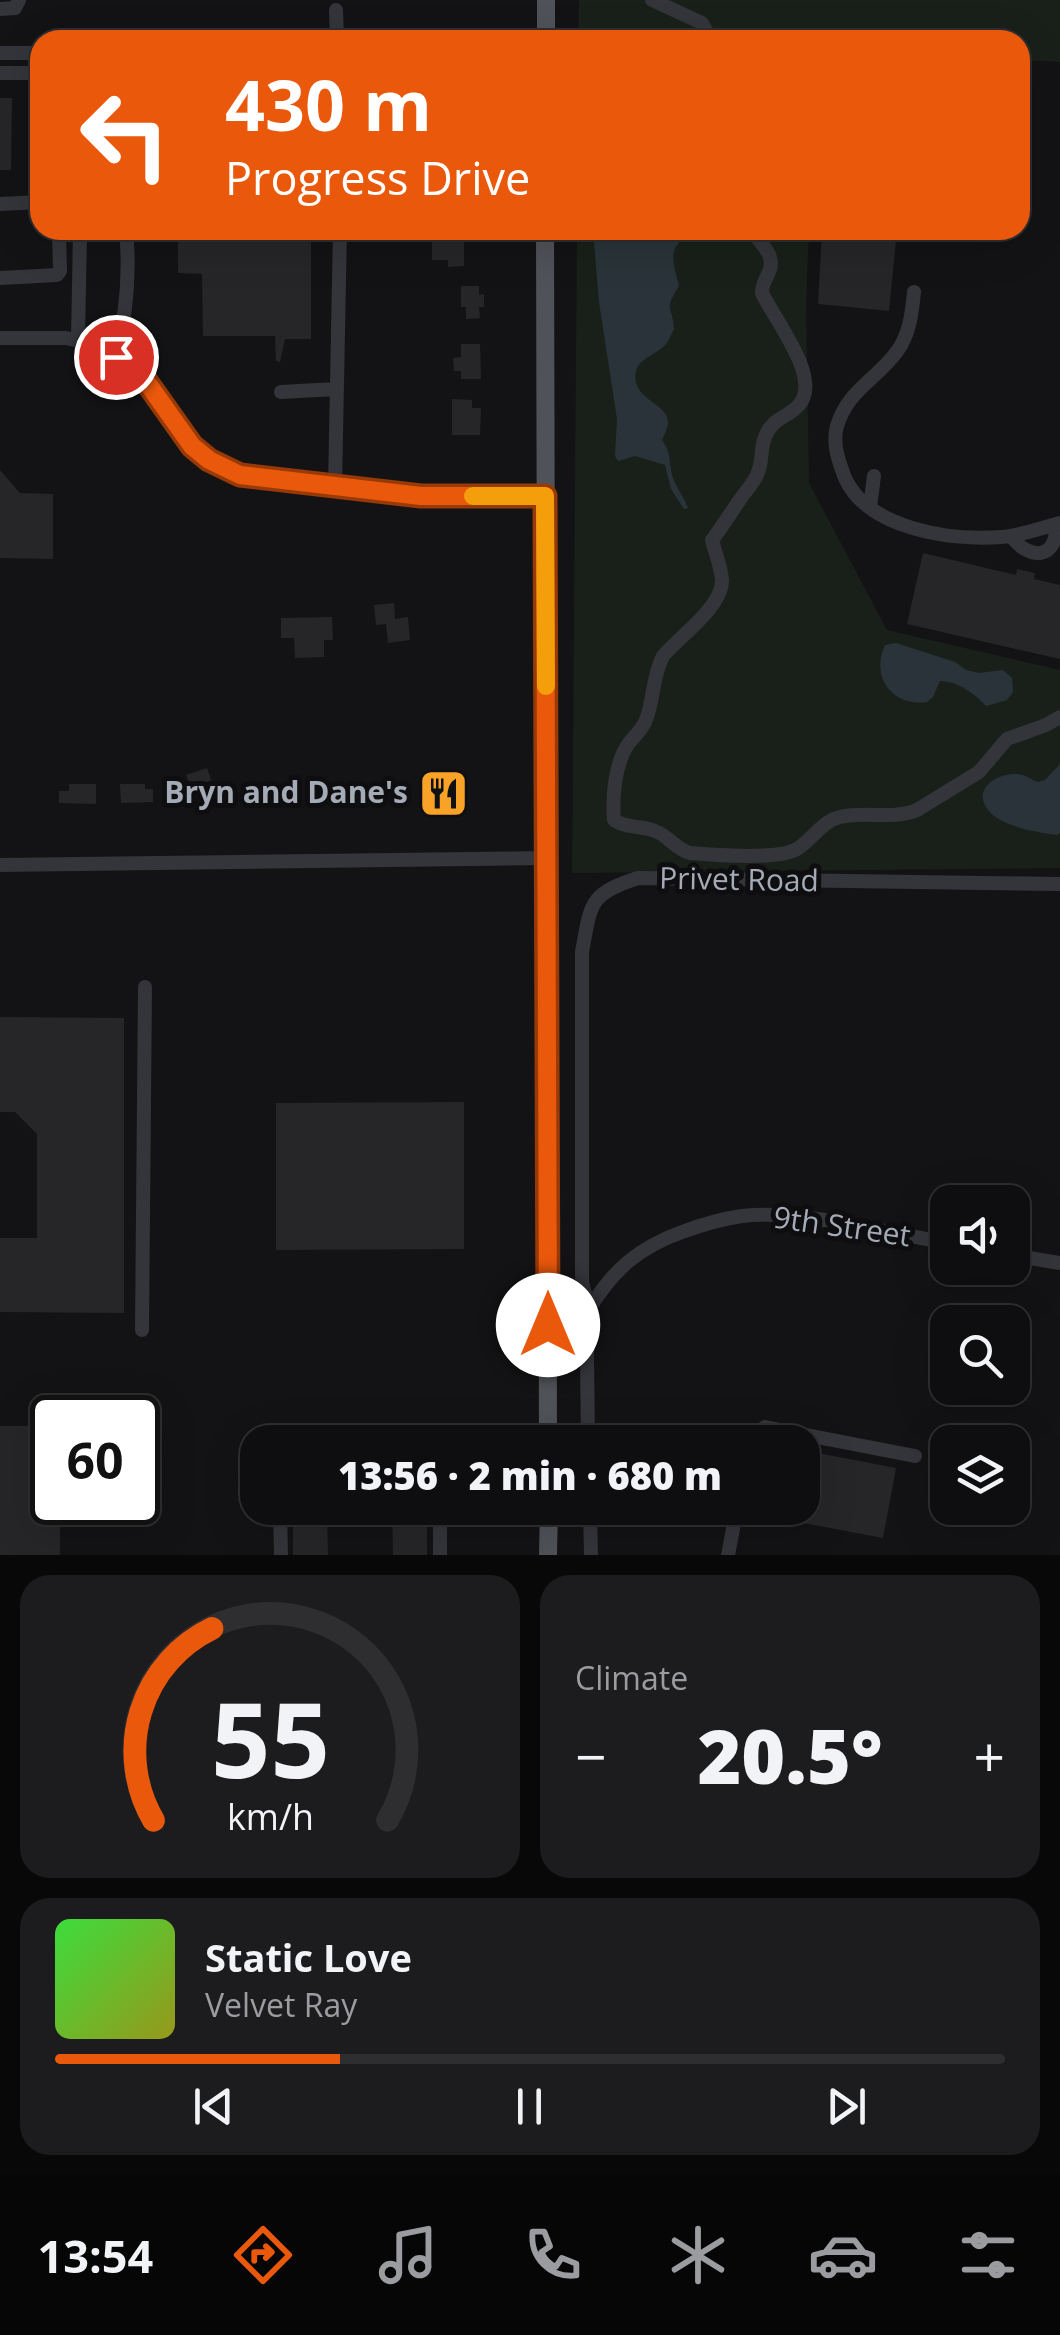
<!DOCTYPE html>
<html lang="en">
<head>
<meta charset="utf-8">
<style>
  :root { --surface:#0e0e10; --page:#1c1c1e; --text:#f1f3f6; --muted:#9b9c9f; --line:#2e2e30; --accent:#ea580c }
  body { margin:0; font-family:"Open Sans",sans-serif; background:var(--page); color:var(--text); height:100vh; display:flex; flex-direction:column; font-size:38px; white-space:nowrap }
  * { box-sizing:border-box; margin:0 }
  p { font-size:32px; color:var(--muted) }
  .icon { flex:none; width:55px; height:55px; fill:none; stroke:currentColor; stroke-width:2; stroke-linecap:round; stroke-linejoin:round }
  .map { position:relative; height:1555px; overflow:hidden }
  .drawer { display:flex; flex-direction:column; gap:20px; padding:20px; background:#080809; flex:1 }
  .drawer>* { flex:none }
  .top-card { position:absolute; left:30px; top:30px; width:1000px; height:210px; border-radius:30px; box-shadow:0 10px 40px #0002,0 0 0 2px var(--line); background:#ea580c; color:#fff; overflow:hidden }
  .tools { position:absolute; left:930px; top:1185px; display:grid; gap:20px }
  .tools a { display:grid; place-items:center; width:100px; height:100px; border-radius:20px; background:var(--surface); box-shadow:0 10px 40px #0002,0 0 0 2px var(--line); font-size:50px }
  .speed { position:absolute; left:30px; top:1395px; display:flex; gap:20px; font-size:50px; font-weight:700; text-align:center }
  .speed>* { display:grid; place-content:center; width:130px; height:130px; border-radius:50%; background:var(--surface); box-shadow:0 10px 40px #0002,0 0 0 2px var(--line); line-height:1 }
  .speed .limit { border:5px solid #111; border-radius:15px; background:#fff; color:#111 }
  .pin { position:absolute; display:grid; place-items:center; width:85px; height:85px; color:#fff; margin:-42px; border:5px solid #fff; border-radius:50%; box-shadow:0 2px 10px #0007 }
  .me { position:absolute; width:110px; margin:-55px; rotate:0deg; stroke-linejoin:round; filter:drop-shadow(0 0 8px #0008) }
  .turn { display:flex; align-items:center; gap:35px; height:210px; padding:0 30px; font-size:45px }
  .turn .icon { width:130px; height:130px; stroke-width:2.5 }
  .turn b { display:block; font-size:70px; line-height:85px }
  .big { font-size:75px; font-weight:800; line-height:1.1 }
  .drawer .tile { flex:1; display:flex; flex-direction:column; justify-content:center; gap:15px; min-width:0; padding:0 35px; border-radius:30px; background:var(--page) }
  .drawer .dial { align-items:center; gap:0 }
  .dial svg { height:260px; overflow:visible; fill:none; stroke:var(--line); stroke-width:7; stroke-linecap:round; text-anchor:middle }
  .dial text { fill:var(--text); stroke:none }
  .song { display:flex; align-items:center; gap:30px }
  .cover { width:120px; height:120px; border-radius:15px; background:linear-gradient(135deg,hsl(120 70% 55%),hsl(60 70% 35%)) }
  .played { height:10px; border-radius:5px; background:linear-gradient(90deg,var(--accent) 30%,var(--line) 30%) }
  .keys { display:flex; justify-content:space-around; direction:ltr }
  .heat { display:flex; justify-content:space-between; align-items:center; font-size:55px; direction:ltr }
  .drawer .tiles { flex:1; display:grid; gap:20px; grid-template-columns:1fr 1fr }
  .tile:last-child { grid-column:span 2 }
  .trip { position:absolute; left:240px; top:1425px; width:580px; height:100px; border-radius:30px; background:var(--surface); box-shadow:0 10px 40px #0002,0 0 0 2px var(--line); font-weight:800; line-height:100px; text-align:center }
  .tab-bar { display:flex; height:160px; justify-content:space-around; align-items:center; background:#060606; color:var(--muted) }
  .tab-bar .icon { width:70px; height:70px }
  .tab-bar .on { color:var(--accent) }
  .tab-bar b { font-size:45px; color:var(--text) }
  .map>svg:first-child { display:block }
  .green { fill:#192019 }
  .water { fill:#293339 }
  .building { fill:#262629 }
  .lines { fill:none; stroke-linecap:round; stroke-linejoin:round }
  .minor { stroke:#34353a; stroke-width:14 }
  .major { stroke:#505259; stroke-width:18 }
  .route-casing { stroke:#983908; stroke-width:25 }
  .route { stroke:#ea580c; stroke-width:18 }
  .slow { stroke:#f59e0b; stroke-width:18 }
  .labels { text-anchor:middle; stroke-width:10; stroke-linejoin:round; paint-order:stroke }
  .poi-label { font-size:30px; font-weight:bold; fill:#a4abb6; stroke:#0e0e10; text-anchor:end }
  .street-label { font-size:30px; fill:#a4abb6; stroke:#0e0e10 }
</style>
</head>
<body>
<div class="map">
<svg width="1060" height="1555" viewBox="0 0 1060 1555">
  <rect width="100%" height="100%" fill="#131315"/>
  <path class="green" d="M579,0H1060V62L1020,60V40H578Z
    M577,230H809L806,304L809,483L887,630L1060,670V868L572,873Z"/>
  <path class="water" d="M593,230H691C667,251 672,257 679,286C663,312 672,302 674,329C672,333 669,340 666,344C658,354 639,358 636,371C630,401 670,402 668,424C667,430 664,435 662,440C671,452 669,461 672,475C675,487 684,496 688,508L684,509L671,489L665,465L635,456L618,461L615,456L617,419L599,302Z
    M896,643L955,662L966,670L979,673L1003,670L1012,678L1013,692L1007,700L986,706C974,693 957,681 940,681L933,697L927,702C892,707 870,676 885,645Z
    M1060,764V833L1057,835C1038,833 1000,826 988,810C970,787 1002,770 1023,775C1024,775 1037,782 1038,782L1045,780Z"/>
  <path class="building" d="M0,98H12L11,170H0Z
    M178,230H311V339H285L280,362L276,361L275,336H203L202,274L178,273Z
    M822,230H897L889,311L818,304Z
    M432,234H449V238H464V266L448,267V260H432Z
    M461,286H479V295L484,294V307H479L480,318L466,319V307H461Z
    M461,344H480L481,379H461V371H454L453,358L461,357Z
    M452,399L472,400V408H481L480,435H452Z
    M0,470L20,493L53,494V559L0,558Z
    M923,553L1016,575L1017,569L1035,573L1034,579L1060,585V659L907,624Z
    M394,603L395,619L408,617L410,640L388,643L386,624L376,625L374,605Z
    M332,617L333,640H324V657L295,658L294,638H281V618Z
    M207,768L215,792L182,802L177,786L189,782L186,775Z
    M434,783L463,786V799L423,800L422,786H434Z
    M69,784H96V804L59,803V791H69Z
    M120,784H145V789H153V802L121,803Z
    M0,1017L124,1018V1313L0,1312V1238H37V1134L15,1112H0Z
    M464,1102V1249L276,1250V1103Z
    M0,1426H52V1502H60V1555H0Z
    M802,1450L896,1468L883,1538L782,1519L784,1508H802Z
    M293,1508H327L328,1555H293Z
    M392,1508H427V1555H393Z"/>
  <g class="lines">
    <path class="minor" d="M652,0L702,23L711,40
      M0,9L15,8L19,0
      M336,10L337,40
      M0,53H40
      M0,73H40
      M0,204L40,202
      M752,230C758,242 775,253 770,269C767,279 762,282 762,293C774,319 824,380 798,406C787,418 772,418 765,437C760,449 763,463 757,475C753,484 744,493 739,501C730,514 722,527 712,540C715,553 721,566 722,580C723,606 680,636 663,656C653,675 654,696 647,717C644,728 636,734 629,743C615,762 612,797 614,820C627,829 641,825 655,831C669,836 675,849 690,853C713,855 779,860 797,849C813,839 822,821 840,817C865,811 893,820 917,810L979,772L1007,739L1046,725L1060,717
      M0,278L57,275L60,271L59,230
      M914,292C912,312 910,333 898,350C878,379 848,389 837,426C832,444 839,462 845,478C868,529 951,541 1001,537C1020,536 1041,528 1060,523
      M0,338H66L99,346L141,374L192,446L209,461L240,475L421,496H545
      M78,341L80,230
      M115,357C127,315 130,273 126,230
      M281,392L336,389
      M335,486L340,230
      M870,507L874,476
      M1011,536C1029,561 1058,560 1056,524
      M0,865L547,858
      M1012,1255L1060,1263
      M589,1309C614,1269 638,1248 682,1232C701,1225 721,1219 742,1216C801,1209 887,1233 948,1243
      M142,1330L145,987
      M376,1442H435
      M588,1442L587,1356L589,1309L582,1282V952C591,904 588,894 638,878L1060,884
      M748,1442L749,1439L765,1427L915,1456
      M280,1508L281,1555
      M590,1508L591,1555
      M440,1555V1508
      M728,1555L737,1508"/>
    <path class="major" d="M546,40V0
      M545,230L548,1442
      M548,1555L549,1508"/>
  </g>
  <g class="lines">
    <defs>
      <path id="route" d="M116,357L141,374L192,446L209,460L240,475L421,496H545L548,1325"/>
    </defs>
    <use href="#route" class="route-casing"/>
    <use href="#route" class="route"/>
    <path class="slow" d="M473,496H545L546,686"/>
  </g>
  <defs>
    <symbol id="restaurant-square" viewBox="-11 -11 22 22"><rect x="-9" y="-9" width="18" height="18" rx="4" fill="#f8a228" stroke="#0e0e10"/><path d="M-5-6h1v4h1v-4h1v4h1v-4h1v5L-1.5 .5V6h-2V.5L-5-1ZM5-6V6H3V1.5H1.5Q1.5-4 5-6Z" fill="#111"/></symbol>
  </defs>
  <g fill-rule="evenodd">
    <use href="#restaurant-square" x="416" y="766" width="55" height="55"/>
  </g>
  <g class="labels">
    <g class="poi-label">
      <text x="408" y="803">Bryn and Dane's</text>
    </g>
    <g class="street-label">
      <text transform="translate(739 880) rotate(1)" y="10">Privet Road</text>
      <text transform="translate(842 1227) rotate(8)" y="10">9th Street</text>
    </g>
  </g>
</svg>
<div class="tools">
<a><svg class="icon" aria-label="sound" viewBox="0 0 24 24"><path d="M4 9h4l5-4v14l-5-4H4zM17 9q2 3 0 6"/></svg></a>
<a><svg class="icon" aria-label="search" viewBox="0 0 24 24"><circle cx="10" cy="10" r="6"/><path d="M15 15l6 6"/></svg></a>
<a><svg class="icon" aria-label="layers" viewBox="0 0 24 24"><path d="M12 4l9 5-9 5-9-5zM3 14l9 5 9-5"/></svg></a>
</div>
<div class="speed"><div class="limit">60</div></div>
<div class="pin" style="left:116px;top:357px;background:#d93025"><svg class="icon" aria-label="arrive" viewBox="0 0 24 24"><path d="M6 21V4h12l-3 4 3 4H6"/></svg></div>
<svg class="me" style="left:548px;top:1325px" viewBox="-20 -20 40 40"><circle r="19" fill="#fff"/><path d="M0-13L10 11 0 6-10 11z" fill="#ea580c"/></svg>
<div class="trip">13:56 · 2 min · 680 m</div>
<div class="top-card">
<div class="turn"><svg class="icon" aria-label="left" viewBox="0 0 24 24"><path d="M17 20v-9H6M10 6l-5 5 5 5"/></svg><div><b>430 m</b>Progress Drive</div></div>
</div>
</div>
<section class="drawer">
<div class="tiles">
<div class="tile dial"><svg viewBox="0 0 100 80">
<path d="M14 69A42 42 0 1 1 86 69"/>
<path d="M14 69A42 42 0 0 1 32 10" stroke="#ea580c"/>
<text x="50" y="56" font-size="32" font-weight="700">55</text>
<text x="50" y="72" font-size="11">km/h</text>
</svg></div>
<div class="tile"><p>Climate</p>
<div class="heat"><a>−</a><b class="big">20.5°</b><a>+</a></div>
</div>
<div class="tile">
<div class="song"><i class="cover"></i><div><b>Static Love</b><p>Velvet Ray</p></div></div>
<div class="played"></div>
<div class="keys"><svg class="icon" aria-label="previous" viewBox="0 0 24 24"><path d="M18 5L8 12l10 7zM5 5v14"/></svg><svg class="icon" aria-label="pause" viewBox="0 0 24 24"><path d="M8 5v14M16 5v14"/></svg><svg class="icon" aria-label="next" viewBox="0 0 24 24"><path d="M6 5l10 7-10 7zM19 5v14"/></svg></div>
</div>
</div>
</section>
<nav class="tab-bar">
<b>13:54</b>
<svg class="icon on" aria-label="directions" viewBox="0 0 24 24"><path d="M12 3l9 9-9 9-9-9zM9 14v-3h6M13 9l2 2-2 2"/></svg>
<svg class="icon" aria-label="music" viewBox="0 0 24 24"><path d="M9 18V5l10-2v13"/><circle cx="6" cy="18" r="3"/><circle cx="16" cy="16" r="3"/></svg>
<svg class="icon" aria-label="phone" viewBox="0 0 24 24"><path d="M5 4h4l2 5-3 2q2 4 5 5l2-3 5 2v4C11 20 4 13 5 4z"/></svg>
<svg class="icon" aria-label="climate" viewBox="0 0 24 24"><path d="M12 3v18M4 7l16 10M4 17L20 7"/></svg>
<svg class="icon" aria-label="car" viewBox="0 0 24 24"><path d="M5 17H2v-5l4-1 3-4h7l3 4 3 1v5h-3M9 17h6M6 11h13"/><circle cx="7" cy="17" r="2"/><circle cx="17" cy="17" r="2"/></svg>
<svg class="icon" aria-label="filters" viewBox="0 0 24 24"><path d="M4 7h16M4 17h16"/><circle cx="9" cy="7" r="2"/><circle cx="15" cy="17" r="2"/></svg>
</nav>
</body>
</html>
